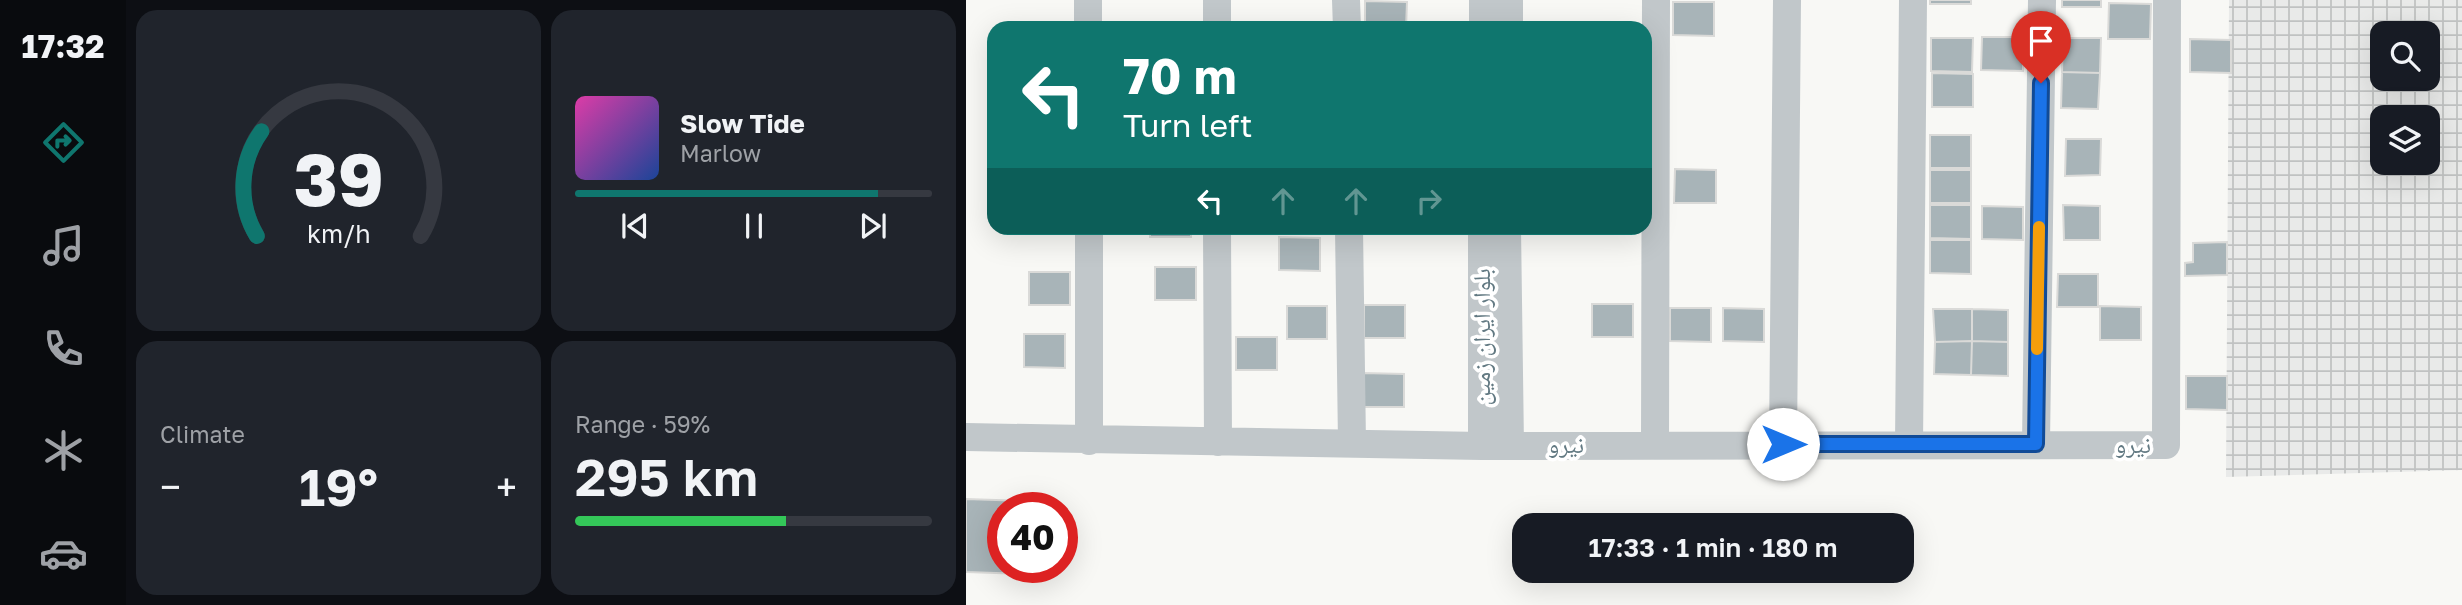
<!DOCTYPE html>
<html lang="en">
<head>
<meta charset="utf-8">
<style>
  :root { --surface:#171b24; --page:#20242c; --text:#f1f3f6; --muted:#9ea1a6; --line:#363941; --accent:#0f766e }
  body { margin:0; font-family:"Golos Text","Noto Naskh Arabic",sans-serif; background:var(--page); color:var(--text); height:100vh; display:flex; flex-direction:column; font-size:26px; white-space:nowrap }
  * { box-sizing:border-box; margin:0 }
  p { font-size:23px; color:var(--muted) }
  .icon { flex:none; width:38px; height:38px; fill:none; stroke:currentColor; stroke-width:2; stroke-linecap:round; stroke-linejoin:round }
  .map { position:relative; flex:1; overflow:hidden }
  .drawer { display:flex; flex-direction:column; gap:10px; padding:10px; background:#0d0f14; width:840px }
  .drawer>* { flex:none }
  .hud { position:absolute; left:21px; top:21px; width:665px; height:214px; border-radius:21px; box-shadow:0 7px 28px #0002; background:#0f766e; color:#fff; overflow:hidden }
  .controls { position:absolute; left:1404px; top:21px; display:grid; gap:14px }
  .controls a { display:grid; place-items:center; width:70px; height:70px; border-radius:14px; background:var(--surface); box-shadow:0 7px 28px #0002; font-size:35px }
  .speed { position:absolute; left:21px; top:492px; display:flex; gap:14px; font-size:35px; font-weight:700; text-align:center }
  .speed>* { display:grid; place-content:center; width:91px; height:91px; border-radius:50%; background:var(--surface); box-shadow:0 7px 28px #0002; line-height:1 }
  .speed .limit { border:10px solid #d22; background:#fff; color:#111 }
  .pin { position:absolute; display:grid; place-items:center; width:60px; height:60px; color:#fff; margin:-72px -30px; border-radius:50% 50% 50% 0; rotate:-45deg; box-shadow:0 0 7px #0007 }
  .pin .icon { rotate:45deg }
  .me { position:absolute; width:77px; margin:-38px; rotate:90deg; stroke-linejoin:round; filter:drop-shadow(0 0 5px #0008) }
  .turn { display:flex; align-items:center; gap:24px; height:147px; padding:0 21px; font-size:32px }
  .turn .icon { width:91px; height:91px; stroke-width:2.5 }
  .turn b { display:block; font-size:49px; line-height:60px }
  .lanes { display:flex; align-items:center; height:66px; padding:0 21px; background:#0003; justify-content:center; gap:35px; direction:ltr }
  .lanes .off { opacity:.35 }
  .big { font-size:52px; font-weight:600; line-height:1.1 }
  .drawer .card { flex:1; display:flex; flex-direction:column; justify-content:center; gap:10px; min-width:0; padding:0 24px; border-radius:21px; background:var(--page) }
  .drawer .dial { align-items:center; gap:0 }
  .dial svg { height:182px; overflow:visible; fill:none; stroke:var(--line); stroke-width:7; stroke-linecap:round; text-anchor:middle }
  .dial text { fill:var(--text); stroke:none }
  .song { display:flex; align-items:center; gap:21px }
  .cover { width:84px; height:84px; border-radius:10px; background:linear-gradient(135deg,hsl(320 70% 55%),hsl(220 70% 35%)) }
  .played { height:7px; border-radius:4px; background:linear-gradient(90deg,var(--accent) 85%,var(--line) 85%) }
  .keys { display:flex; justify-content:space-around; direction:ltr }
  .heat { display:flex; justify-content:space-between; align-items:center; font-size:38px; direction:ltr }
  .charge { height:10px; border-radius:5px; background:linear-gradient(90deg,#34c759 59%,var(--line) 0) }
  .drawer .tiles { flex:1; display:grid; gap:10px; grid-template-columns:repeat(2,1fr) }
  .trip { position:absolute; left:546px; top:513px; width:402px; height:70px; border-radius:21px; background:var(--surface); box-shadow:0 7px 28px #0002; font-weight:600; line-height:70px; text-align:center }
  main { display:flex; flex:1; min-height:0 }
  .tabs { display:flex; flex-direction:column; width:126px; justify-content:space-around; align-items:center; background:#090b0e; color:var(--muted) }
  .tabs .icon { width:49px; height:49px }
  .tabs .current { color:var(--accent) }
  .tabs b { font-size:32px; color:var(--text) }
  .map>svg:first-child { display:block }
  .industrial { fill:url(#industrial-grid); fill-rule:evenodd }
  .building { fill:#a8b4b8; stroke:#dadad8; stroke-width:2 }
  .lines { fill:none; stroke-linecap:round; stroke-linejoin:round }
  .minor { stroke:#c1c7ca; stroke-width:28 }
  .route-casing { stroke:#114b97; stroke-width:18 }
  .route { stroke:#1a73e8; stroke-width:12 }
  .slow { stroke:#f59e0b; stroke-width:12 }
  .labels { text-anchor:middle; stroke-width:7; stroke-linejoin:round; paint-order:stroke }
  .street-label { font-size:24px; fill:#627982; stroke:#fff }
</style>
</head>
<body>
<main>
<nav class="tabs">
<b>17:32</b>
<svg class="icon current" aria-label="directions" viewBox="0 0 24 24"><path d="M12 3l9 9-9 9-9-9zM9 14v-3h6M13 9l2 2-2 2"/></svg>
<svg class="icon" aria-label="music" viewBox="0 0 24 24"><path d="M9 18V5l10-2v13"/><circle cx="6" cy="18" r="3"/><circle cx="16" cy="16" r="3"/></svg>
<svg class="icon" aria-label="phone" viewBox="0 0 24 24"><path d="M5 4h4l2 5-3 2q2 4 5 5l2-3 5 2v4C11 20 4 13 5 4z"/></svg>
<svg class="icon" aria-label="climate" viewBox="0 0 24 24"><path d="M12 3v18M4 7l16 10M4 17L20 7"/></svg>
<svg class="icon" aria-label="car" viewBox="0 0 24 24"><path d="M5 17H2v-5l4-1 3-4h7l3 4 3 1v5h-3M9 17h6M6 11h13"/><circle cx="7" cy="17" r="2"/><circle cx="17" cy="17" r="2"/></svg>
</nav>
<section class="drawer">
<div class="tiles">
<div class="card dial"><svg viewBox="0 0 100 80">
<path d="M14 69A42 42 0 1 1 86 69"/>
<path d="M14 69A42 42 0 0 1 16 23" stroke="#0f766e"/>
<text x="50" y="56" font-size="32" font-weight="700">39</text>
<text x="50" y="72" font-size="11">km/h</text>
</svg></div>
<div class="card">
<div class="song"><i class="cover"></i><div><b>Slow Tide</b><p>Marlow</p></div></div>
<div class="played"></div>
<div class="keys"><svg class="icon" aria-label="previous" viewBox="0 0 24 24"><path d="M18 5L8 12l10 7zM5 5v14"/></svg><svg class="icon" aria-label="pause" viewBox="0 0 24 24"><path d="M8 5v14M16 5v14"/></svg><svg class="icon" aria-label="next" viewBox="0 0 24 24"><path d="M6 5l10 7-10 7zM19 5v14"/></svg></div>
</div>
<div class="card"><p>Climate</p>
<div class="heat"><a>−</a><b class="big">19°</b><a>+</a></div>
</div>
<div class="card"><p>Range · 59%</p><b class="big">295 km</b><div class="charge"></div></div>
</div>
</section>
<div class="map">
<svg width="1496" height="605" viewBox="0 0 1496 605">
  <defs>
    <pattern id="industrial-grid" width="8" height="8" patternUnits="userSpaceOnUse" patternTransform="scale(1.75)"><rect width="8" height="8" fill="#e9eae9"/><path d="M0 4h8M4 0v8" fill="none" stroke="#c0c2c2"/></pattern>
  </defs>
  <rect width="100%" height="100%" fill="#f8f8f5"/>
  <path class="industrial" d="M1263,0H1496V470L1260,477ZM1416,33H1461V79H1416ZM1416,117H1461V163H1416Z"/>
  <path class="building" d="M964,0H1005V4H964Z
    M1096,0H1135V7H1096Z
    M399,1L441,2L440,28H399Z
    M707,2H748V36L707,35Z
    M1143,3L1185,4L1184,39H1142Z
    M1016,37H1057V71L1015,70Z
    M965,38H1007L1006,72L965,71Z
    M1097,38H1135L1134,73L1096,72Z
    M1224,39L1265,40V73L1224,72Z
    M1096,72L1134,73L1132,109L1095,108Z
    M966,73L1007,74V107H966Z
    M964,135H1005V168H964Z
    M1100,139H1135L1134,175L1099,176Z
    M709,169L750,170V203H708Z
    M964,170H1005V203H964Z
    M964,205H1005V239L964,238Z
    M1097,205L1134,206V240H1098Z
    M1016,206L1057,207V240L1016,239Z
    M184,228H225V237H184Z
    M313,237L354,238V271L313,270Z
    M964,240H1005V274L964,273Z
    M1261,242V275L1219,276V263L1227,262V243Z
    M189,267H230V300H189Z
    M63,272H104V305H63Z
    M1092,274H1132V307H1091Z
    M626,304H667V337H626Z
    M398,305H439V338H398Z
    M321,306H361V339H321Z
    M1134,306L1175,307V340H1134Z
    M704,308H745V342L704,341Z
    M757,308L798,309V342L757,341Z
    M967,309H1006V341L969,342Z
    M1006,309L1042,310V342L1006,341Z
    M58,334H99V368L58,367Z
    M270,337H311V370H270Z
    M1006,341L1042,342V376L1005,375Z
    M1006,341L1005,375L968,374L969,342Z
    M397,373L438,374V407H397Z
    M1220,376H1261V410L1220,409Z
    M0,499L63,501V508H37V567H62V574L0,572Z"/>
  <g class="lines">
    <path class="minor" d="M122,0V28
      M251,0V28
      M380,0L381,28
      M517,28V0
      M543,28V0
      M123,228V441
      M251,228L252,442
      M383,228L386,443
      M541,228L544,445
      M0,437L516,446L1200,445L1201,0
      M689,444L690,0
      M817,444L821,0
      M1070,444L1076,0
      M943,445L947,0
      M516,446V228"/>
  </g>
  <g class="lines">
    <defs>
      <path id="route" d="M817,444H1070L1075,83"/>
    </defs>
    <use href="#route" class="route-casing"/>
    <use href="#route" class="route"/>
    <path class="slow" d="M1071,349L1073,227"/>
  </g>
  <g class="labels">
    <g class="street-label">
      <text transform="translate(516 337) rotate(-90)" y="8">بلوار ایران زمین</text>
      <text x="600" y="453">نیرو</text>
      <text x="1167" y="453">نیرو</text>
    </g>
  </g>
</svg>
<div class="controls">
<a><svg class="icon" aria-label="search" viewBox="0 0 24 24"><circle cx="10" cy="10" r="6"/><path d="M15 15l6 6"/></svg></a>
<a><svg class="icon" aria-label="layers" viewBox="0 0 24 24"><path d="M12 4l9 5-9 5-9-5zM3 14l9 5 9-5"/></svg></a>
</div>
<div class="speed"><div class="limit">40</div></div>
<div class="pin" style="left:1075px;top:83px;background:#d93025"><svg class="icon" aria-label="arrive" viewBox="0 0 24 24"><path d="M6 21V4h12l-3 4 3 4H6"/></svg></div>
<svg class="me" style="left:817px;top:444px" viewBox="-20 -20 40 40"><circle r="19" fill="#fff"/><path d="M0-13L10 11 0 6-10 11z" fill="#1a73e8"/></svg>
<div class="trip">17:33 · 1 min · 180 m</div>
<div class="hud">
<div class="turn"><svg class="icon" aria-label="left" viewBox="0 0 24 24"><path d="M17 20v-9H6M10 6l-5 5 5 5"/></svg><div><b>70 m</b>Turn left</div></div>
<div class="lanes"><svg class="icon" aria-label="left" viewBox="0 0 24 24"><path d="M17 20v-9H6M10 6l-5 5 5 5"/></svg><svg class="icon off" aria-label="ahead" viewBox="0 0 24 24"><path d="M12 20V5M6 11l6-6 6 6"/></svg><svg class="icon off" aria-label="ahead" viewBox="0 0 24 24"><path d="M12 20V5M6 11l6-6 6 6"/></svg><svg class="icon off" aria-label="right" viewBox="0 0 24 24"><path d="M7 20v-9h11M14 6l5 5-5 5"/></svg></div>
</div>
</div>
</main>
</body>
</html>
